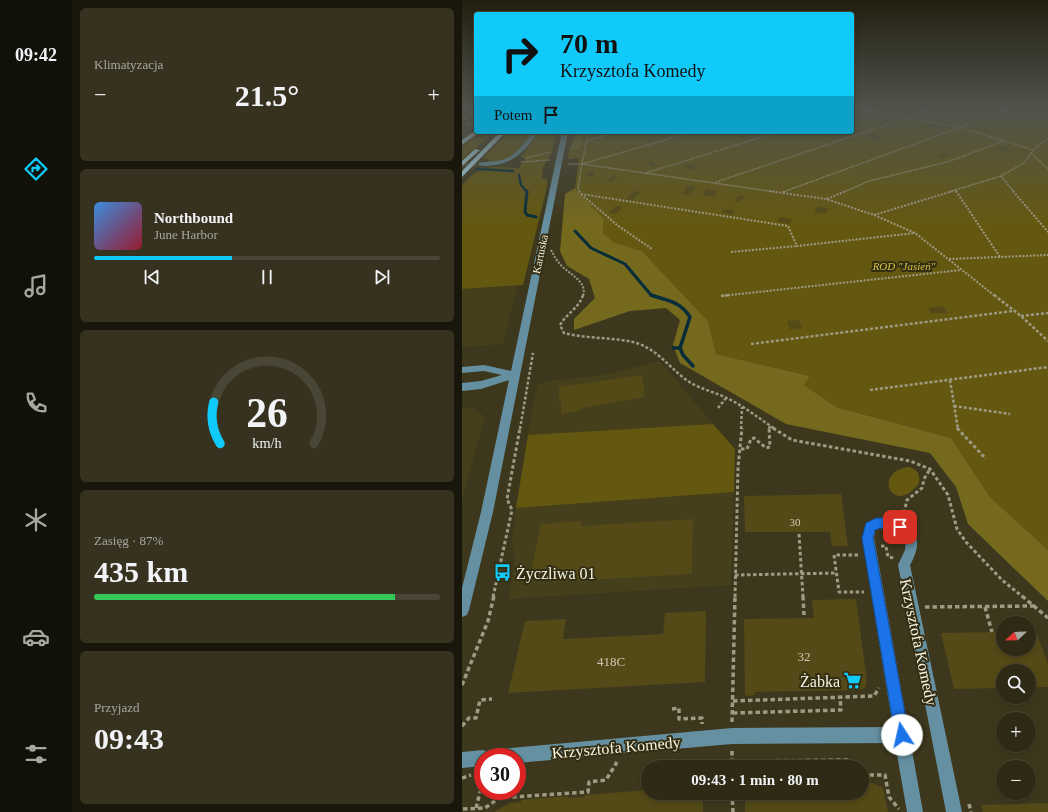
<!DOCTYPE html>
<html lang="pl">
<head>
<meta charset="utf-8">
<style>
  :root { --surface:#2e2a16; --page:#36321f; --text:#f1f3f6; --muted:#a7a7a1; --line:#494635; --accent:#0fcafa }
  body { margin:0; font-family:"Times New Roman",serif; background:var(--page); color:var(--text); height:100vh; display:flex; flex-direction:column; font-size:15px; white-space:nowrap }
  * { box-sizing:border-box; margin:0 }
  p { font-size:13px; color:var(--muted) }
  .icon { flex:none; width:22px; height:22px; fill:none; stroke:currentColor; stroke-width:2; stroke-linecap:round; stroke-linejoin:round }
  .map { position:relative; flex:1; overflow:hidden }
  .drawer { display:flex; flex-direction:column; gap:8px; padding:8px; background:#19170c; width:390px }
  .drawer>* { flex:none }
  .top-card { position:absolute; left:12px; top:12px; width:380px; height:122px; border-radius:4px; box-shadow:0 2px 6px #0003,0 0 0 1px var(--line); background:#0fcafa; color:#111; overflow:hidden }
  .needle { width:26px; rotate:248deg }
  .fabs { position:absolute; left:534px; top:616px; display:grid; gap:8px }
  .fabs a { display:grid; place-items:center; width:40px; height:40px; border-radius:50%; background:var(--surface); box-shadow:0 2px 6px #0003,0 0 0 1px var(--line); font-size:20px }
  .speed { position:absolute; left:12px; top:748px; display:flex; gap:8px; font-size:20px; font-weight:700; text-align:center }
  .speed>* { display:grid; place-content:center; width:52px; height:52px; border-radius:50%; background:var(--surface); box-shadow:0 2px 6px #0003,0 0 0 1px var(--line); line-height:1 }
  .speed .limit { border:6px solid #d22; background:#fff; color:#111 }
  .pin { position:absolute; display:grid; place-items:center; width:34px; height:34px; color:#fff; margin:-17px; border-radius:8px; box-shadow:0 2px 6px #0006 }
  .me { position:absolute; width:44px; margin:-22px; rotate:350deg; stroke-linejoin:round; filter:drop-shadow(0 0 3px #0008) }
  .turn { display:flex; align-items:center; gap:14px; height:84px; padding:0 20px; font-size:18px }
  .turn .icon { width:52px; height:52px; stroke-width:2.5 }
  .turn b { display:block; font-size:28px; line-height:34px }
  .then { display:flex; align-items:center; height:38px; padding:0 20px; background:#0003; gap:8px; font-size:15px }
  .big { font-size:30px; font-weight:600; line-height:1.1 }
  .drawer .widget { flex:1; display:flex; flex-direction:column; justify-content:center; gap:6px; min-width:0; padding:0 14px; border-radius:6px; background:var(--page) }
  .drawer .dial { align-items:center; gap:0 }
  .dial svg { height:104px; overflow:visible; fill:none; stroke:var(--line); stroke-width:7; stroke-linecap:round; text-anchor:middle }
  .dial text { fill:var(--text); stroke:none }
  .song { display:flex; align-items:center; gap:12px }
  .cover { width:48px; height:48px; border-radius:6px; background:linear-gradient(135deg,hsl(210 70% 55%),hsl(350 70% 35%)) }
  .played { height:4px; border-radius:2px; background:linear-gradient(90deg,var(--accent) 40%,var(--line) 40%) }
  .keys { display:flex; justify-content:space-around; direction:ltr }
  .heat { display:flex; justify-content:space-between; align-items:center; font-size:22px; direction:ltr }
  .charge { height:6px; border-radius:3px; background:linear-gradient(90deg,#34c759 87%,var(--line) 0) }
  .trip { position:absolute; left:179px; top:760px; width:228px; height:40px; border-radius:20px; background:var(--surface); box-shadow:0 2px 6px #0003,0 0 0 1px var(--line); font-weight:600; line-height:40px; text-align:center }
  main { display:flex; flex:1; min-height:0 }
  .tab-bar { display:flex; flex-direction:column; width:72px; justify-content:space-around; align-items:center; background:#121109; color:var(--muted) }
  .tab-bar .icon { width:28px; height:28px }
  .tab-bar .selected { color:var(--accent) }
  .tab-bar b { font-size:18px; color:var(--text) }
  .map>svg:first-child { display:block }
  .built { fill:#453f1b }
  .green { fill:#645811 }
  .forest { fill:#75691d }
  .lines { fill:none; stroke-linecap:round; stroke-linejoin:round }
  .stream-far2 { stroke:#062d39; stroke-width:2.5 }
  .stream-far1 { stroke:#062d39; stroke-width:3 }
  .stream { stroke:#062d39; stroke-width:3.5 }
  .building { fill:#534a17 }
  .minor-tunnel { stroke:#59543b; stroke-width:5.5; stroke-dasharray:5.5 3; stroke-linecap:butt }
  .path-far4 { stroke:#9e9a84; stroke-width:1.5; stroke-dasharray:1.5 1; stroke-linecap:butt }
  .path-far3 { stroke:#9e9a84; stroke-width:2; stroke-dasharray:2 1.5; stroke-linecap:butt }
  .path-far2 { stroke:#9e9a84; stroke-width:2.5; stroke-dasharray:3 2; stroke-linecap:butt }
  .path-far1 { stroke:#9e9a84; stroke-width:3; stroke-dasharray:3.5 2.5; stroke-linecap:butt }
  .path { stroke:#9e9a84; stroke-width:3.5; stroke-dasharray:4.5 3; stroke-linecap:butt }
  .minor { fill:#6590a1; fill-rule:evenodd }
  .major { fill:#afe3f7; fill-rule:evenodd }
  .route { fill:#1a73e8; stroke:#114b97 }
  .labels { text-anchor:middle; stroke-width:4; stroke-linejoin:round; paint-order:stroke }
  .far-street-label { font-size:11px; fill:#f8f5e5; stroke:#332e13 }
  .far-park-label { font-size:11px; font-style:italic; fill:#dac440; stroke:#332e13 }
  .number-label { font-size:11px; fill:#cfcab2 }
  .near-number-label { font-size:13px; fill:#cfcab2 }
  .near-poi-label { font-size:16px; fill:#f8f5e5; stroke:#332e13; text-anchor:start }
  .near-street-label { font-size:16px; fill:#f8f5e5; stroke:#332e13 }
</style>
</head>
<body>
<main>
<nav class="tab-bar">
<b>09:42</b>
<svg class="icon selected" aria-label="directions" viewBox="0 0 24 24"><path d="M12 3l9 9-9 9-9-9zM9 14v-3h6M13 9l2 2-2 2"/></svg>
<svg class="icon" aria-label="music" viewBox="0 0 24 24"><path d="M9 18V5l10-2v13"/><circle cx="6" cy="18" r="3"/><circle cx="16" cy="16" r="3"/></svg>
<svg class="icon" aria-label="phone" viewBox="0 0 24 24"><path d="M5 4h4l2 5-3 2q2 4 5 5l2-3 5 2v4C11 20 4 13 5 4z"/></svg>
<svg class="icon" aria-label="climate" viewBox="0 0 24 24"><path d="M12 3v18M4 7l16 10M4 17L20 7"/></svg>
<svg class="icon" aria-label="car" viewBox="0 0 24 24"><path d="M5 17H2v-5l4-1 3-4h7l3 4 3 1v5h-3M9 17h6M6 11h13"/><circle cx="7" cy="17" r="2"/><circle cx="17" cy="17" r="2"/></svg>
<svg class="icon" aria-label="filters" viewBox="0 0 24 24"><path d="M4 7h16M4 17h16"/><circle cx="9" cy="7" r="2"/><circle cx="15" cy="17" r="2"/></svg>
</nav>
<section class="drawer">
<div class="widget"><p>Klimatyzacja</p>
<div class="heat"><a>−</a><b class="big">21.5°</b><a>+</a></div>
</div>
<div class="widget">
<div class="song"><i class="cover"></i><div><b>Northbound</b><p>June Harbor</p></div></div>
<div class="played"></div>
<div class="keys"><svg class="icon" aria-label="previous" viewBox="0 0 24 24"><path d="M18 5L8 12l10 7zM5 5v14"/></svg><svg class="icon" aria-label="pause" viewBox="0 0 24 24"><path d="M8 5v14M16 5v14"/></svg><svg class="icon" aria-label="next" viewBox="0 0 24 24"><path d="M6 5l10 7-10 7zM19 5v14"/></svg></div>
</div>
<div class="widget dial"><svg viewBox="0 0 100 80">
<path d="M14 69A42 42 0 1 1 86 69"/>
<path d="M14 69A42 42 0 0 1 9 37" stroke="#0fcafa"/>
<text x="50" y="56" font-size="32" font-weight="700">26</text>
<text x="50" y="72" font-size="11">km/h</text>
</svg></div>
<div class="widget"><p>Zasięg · 87%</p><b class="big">435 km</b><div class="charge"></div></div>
<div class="widget"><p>Przyjazd</p><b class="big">09:43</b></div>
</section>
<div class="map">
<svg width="586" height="812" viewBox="0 0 586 812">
  <rect width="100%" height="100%" fill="#3d381d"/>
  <path class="built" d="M55,286L41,344L0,347V289Z
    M198,361L251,424L66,435L75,385L87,381L141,375Z
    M10,407L23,417L0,500V408Z
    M272,492L269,585L46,599L53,562L50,543L54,508Z"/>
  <path class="green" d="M390,110H586V550L528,497L489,438L374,407L342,385L348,376L254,354L246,321L180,251L151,242L141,233L142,219L113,188L117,158L106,159L107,151L119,150L122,132H390Z
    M19,132H33L0,159V148Z
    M46,132H72C53,156 56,158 26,163L28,159H20Z
    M78,132H94L90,152L81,167L80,179H85V187L61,285L0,289V186C18,162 30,167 57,168L63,159L59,157Z
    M251,424L273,449L272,492L54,508L66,435Z
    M448,467C456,471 458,474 457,483C432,518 408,471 448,467Z"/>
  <path class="forest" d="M115,132H122L119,150L107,151Z
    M113,188L142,219L141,233L151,242L180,251L246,321L254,354L348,376L342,385L374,407L489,438L528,497L586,550V601L506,524L494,487L468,453L324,424L218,363L211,345L218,320L204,308L168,311L112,330V319L133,298L127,279L105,266L98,251L103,194Z"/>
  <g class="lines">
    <path class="stream-far2" d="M15,169L51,171
      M57,175L59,185L65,192"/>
    <path class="stream-far1" d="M65,191L63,212L65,215L74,217
      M113,231L129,248L163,264L189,295L192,296"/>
    <path class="stream" d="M189,295C206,301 218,301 228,317L218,348L221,355L231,366
      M211,348H218"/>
  </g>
  <path class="building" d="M412,134L420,137L412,140L404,136Z
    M542,146L548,149L540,152L534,149Z
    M483,152L488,155L481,158L475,155Z
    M189,161L196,166L190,167L184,162Z
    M229,164L234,168L227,170L222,166Z
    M127,171H134L131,177L123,176Z
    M151,175L156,176L149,182L144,181Z
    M226,186L234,187L228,195L220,194Z
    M245,189L256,191L251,197L240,195Z
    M172,191L179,192L171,200L163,199Z
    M277,195L283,196L278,202L272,201Z
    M154,206L161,207L154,214L147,213Z
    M356,206L367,209L363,214L352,212Z
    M261,209L273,210L270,215L259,212Z
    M318,217L330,219L327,224L315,222Z
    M481,306L486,313H469L466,308Z
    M337,320L340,328L328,330L325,321Z
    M180,375L183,397L119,408V410L99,414V400L97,401V387Z
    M379,494L386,546H370L368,532H283L282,496Z
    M231,519L230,574L92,582L93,576L68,577L79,524L120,521L119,526Z
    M394,599L405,681L403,688L397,690L293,692V695L283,696L282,619L352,618L350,600Z
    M244,611L243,682L46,693L63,621L104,619L101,639L201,634L203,613Z
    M541,632V649H567V632H574L586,664V687H567V671H541V688L492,689L479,633Z
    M400,783H411L421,788L426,812H283V793H400Z
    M186,790V793H241V812H32L48,803L59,802V800L106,796V798L122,797L123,795Z
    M586,803V812H521L519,805Z"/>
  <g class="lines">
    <path class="minor-tunnel" d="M0,163L19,164"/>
    <path class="path-far4" d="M399,110L498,127L571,150
      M0,121L13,110
      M6,126L14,119
      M126,132L120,164L231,132
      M124,141L156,132
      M569,153L586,169
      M64,158L89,152
      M59,162L88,160
      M106,164H120L314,192
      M184,173L316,132
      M539,176L552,192
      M254,182L469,110
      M493,190L494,192
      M118,192L116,188L120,164
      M321,192L546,110
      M382,192L407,181L485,162L542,141
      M487,192L539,176L562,163L571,150L586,138"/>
    <path class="path-far3" d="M117,191L119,194L326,226L335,246L453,233
      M307,191L364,199L412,215L453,233L533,296
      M494,191L538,257
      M551,191L586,232
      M321,192L324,191
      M119,194L155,225L190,249
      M365,199L384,191
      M412,215L491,191
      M89,250C92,255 94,260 98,264C106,274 126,281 121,296
      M269,252L335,246
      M487,259L586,255
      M259,296L499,270"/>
    <path class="path-far2" d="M121,295C117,308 105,313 98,325L102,333C125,339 149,337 171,342C194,348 205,365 223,379C236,389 254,392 269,400C284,408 298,419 313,429
      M532,295L559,316L586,341
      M259,296L268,295
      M559,316L586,313
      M289,344L551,311
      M488,380L496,429
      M408,390L586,367
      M492,406L548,414
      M256,408L264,398
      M58,429L71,353
      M279,429L280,407
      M307,429L308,426"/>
    <path class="path-far1" d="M311,428L330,440L448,461L468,469L486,495L495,529L504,542L540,580L561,597
      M495,428L524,459
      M279,449H285L289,439L292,438L304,448L308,447L307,428
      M442,513L445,500L460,488L462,479L468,469
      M337,534L341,597
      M419,546H424L426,557L432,558
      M396,555H372L377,592H402
      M273,575L374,573
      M31,597L50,510L45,499L58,428
      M273,597L276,467L280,428"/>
    <path class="path" d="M341,596L342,615
      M560,596L586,618
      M463,607L574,606
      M523,607L530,632
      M0,685L26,621L32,596
      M271,701L412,696L417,688
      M210,709L217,708V719L240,718V724
      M271,713L379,710L378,697
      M270,722L273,596
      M0,726L7,718H14L18,700L30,699
      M270,751V767
      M269,761L385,760L386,767
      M400,775H423L427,797L437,809
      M0,778L9,775
      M270,793L271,812
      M507,804L509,812
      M14,808L21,780
      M1,809L23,808L37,798L126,792L127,782L144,780L155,762"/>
    <path class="minor" d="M71,132H77C64,149 53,163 32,165C26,166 20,167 16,164C21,161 29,162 35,161C52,159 61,145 71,132Z
      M100,132H106L31,512L7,610L5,615L0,617V588L19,512L47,380L19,389L0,391V383L19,381L40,375L22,371L0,373V367L22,365L49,371Z
      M421,517C452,519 464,538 448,565L500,812H484L436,565L443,550L444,540C437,529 425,526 413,530L412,538L461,812H445L433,743L270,744L55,763V757H29L31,751L37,749L270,728L431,727L400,538L404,523Z
      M21,750L27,752L29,757H21V766L0,768V752Z"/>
    <path class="major" d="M14,130V132H17L16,133L0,145V140Z
      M38,132H44L0,177V171Z
      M13,149L18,150L0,166V161Z"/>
  </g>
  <linearGradient id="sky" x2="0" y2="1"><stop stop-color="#221f10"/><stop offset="0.49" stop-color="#51534c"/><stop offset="1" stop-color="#51534c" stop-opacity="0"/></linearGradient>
  <rect width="586" height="223" fill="url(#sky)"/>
  <path class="route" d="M414,518H431L442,523L444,527L442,530L438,532C430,529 421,526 413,530L411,538L447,735L445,740L440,742L435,740L433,735L400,538L404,523Z"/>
  <defs>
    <symbol id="bus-bare" viewBox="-9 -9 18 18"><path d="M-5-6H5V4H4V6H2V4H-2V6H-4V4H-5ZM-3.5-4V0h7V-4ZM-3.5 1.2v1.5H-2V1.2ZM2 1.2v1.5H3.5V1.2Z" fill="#0fcafa" stroke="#332e13" stroke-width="2.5" paint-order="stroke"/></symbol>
    <symbol id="supermarket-bare" viewBox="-9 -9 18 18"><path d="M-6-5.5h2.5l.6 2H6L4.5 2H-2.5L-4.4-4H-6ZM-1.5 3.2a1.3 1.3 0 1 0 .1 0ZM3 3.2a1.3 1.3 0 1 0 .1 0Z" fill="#0fcafa" stroke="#332e13" stroke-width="2.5" paint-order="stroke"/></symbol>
  </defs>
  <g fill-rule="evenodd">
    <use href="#bus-bare" x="28" y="560" width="25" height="25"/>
    <use href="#supermarket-bare" x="378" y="668" width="25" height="25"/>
  </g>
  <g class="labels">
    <g class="far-street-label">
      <text transform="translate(78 254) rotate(-78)" y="4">Kartuska</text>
    </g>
    <g class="far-park-label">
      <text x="442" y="270">ROD "Jasień"</text>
    </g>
    <g class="number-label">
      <text x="333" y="526">30</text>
    </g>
    <g class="near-number-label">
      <text x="342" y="661">32</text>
      <text x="149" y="666">418C</text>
    </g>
    <g class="near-poi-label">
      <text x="54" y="579">Życzliwa 01</text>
      <text x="378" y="687" text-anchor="end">Żabka</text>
    </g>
    <g class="near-street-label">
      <text transform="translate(457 642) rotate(78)" y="6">Krzysztofa Komedy</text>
      <text transform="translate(154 747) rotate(-5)" y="6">Krzysztofa Komedy</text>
    </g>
  </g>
</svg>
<div class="fabs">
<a><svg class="needle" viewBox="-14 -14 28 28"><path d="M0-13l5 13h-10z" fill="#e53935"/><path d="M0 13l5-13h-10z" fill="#a7a7a1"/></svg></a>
<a><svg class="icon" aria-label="search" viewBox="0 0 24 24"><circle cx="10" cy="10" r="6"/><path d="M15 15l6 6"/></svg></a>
<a>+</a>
<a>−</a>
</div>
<div class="speed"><div class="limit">30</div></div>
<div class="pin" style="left:438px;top:527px;background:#d93025"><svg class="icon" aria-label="arrive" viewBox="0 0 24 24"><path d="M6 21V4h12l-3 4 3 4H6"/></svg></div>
<svg class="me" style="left:440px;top:735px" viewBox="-20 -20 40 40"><circle r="19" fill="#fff"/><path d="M0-13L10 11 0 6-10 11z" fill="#1a73e8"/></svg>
<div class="trip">09:43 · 1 min · 80 m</div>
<div class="top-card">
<div class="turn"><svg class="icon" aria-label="right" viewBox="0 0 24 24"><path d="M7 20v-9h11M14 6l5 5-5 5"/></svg><div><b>70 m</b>Krzysztofa Komedy</div></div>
<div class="then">Potem<svg class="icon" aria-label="arrive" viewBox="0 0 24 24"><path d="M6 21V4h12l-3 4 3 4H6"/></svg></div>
</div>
</div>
</main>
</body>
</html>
